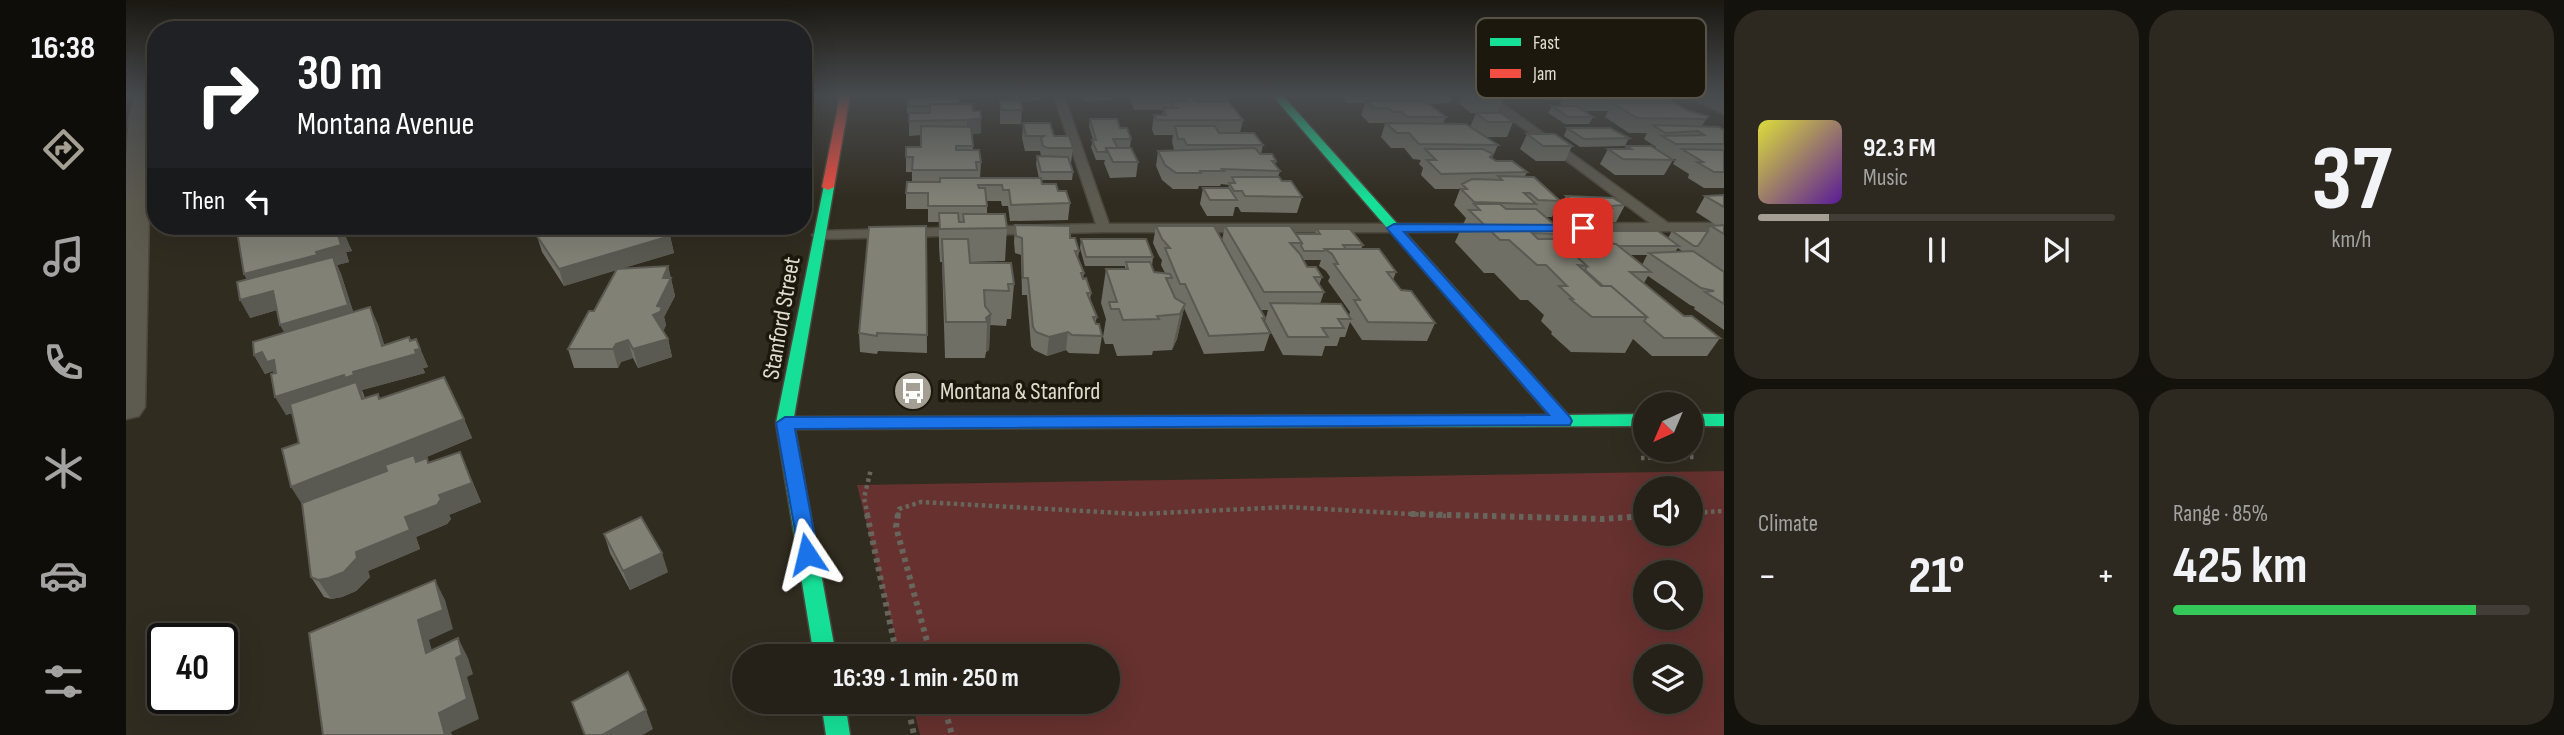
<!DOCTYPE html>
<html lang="en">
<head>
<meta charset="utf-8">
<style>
  :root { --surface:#252118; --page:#2d2921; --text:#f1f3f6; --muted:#a3a3a2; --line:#423e37; --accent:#a49f92 }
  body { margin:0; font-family:"Sofia Sans Condensed",sans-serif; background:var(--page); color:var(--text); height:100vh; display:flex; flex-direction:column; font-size:26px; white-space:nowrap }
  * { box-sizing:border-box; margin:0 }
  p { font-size:23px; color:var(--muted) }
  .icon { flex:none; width:38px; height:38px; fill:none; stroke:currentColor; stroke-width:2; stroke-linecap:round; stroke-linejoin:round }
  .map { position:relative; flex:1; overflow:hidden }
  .drawer { display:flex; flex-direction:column; gap:10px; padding:10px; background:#14120d; width:840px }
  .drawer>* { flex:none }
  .hud { position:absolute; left:21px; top:21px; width:665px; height:214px; border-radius:28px; box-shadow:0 7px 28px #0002,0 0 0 2px var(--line); background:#202124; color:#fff; overflow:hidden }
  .needle { width:46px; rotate:224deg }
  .tools { position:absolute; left:1507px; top:392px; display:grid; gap:14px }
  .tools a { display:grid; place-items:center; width:70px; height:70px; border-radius:50%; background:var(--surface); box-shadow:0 7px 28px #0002,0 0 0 2px var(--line); font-size:35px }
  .speed { position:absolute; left:21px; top:623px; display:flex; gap:14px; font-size:35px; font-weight:700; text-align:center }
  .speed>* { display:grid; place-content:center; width:91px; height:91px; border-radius:50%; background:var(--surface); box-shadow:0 7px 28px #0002,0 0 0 2px var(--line); line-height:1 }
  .speed .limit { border:4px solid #111; border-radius:10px; background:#fff; color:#111 }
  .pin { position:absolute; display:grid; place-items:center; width:60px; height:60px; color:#fff; margin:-30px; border-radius:14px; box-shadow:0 4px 10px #0006 }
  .me { position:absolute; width:77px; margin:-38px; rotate:350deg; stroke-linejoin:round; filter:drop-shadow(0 0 5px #0008) }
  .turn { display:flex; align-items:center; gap:24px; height:147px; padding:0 35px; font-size:32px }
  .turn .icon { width:91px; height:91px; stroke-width:2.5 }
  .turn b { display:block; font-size:49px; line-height:60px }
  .then { display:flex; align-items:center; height:66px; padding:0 35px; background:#0003; gap:14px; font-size:26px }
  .big { font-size:52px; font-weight:700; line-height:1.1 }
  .drawer .card { flex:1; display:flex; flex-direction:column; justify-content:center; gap:10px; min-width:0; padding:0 24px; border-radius:28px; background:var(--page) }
  .drawer .dial { align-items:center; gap:0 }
  .dial b { font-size:91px; line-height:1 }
  .song { display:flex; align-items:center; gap:21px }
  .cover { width:84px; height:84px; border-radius:10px; background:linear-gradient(135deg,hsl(60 70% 55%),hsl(270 70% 35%)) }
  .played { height:7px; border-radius:4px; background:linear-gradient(90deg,var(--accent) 20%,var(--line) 20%) }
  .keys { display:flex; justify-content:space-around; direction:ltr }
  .heat { display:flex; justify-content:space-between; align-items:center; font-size:38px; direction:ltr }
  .charge { height:10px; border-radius:5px; background:linear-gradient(90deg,#34c759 85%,var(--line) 0) }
  .drawer .tiles { flex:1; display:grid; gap:10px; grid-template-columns:repeat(2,1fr) }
  .trip { position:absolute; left:606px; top:644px; width:388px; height:70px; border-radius:35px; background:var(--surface); box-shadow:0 7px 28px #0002,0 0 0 2px var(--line); font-weight:700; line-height:70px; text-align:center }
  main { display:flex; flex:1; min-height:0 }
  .menu { display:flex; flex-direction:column; width:126px; justify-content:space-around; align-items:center; background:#0f0d0a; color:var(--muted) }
  .menu .icon { width:49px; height:49px }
  .menu .active { color:var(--accent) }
  .menu b { font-size:32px; color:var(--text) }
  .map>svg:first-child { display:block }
  .green { fill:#66312f; fill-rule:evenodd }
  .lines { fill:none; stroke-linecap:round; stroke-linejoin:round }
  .lane-casing { stroke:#4c483d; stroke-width:3 }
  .street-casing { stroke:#4c483d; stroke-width:3 }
  .fast-casing { stroke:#4c483d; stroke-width:3 }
  .jam-casing { stroke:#4c483d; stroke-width:3 }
  .path-far1 { stroke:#68655d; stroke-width:4.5; stroke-dasharray:3.5 3.5; stroke-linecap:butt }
  .path { stroke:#68655d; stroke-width:6; stroke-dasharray:4.5 4.5; stroke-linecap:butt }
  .lane { fill:#5d5a50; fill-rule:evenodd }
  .street { fill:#5d5a50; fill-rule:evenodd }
  .fast { fill:#16e098; fill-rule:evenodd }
  .jam { fill:#f24e42; fill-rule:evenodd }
  .wall { fill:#6f6f65; fill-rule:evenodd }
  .shaded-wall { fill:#5a5a53 }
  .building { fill:#818176; stroke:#5a5a53; stroke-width:2 }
  .route { fill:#1a73e8; stroke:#114b97; stroke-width:2 }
  .labels { text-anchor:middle; stroke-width:7; stroke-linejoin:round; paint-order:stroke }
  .street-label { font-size:24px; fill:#e2ddcf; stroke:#1c180e }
  .poi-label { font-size:24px; fill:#e2ddcf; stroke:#1c180e; text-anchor:start }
  .key { fill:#1c180e; stroke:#575348; stroke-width:2 }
  .key-label { font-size:19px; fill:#e2ddcf }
</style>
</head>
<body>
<main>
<nav class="menu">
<b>16:38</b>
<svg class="icon active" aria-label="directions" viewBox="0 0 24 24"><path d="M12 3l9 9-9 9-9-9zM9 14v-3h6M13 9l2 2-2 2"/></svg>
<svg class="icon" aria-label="music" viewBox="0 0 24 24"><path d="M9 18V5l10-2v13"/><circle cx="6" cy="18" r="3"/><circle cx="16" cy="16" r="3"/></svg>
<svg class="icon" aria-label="phone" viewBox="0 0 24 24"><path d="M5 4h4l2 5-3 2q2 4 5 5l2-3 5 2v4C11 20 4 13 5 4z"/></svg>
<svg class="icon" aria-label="climate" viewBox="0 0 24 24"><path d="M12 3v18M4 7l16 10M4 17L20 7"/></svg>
<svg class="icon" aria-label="car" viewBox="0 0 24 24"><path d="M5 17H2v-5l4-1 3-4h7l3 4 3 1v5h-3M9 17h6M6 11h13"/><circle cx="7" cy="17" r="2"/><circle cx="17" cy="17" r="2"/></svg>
<svg class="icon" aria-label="filters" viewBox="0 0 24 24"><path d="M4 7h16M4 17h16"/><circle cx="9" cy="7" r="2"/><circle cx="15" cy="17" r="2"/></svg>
</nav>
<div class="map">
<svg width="1598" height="735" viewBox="0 0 1598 735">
  <rect width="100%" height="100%" fill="#312c20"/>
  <path class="green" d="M1598,471V735H794L786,702H982V656H774L731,485ZM1519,488H1564V534H1519ZM1519,572H1564V618H1519ZM1519,656H1564V702H1519Z"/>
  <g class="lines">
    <defs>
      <path id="lane" d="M928,96H938L983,224H1357L1364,228L1357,232H978L693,239L686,235L693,231L970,224Z
        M1354,96H1366L1542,223H1598V231H1401V225L1406,224L1524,223Z"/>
      <path id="street" d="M9,96H30V99L25,117L19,407L13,416L0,419V157L3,117Z
        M1566,96H1592L1598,99V114L1569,100Z"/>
      <path id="fast" d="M1147,96H1157L1442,415L1519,414V426L669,429L710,656H688L650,423L698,185H706L708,187L668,417L1423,415Z
        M1564,414H1598V426H1564Z
        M695,702H719L724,735H700Z"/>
      <path id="jam" d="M714,96H724L708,187L702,190L696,187Z"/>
    </defs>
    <use href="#lane" class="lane-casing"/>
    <use href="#street" class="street-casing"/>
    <use href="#fast" class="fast-casing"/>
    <use href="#jam" class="jam-casing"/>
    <path class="path-far1" d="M1515,458L1569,457
      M1564,513L1598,511
      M742,516L738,498L745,469
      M772,516L773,509L795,502L1012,514L1162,507L1320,516"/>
    <path class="path" d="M741,514L771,656
      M772,514L770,527L805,656
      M1285,514L1477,519L1519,516
      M781,702L788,735
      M817,702L826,735"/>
    <use href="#lane" class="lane"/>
    <use href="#street" class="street"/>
    <use href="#fast" class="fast"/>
    <use href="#jam" class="jam"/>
  </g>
  <path class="wall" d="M890,96H918V100L895,102L896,110L895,124H874V100L891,101Z
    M957,96H985V100L959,101Z
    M1002,96H1100L1102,99V102L1117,120L1114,133L1137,145L1135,154L1150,161L1149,165L1154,171L1152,177L1176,197L1171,213L1115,212L1112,207H1109L1107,216H1081L1074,204L1077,188H1102L1103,185L1095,184L1094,186H1073L1072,189H1047L1036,180L1030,166L1032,151L1048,150L1046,141L1047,135H1028L1026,129L1028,115H1036L1037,110H1008Z
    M1216,96H1326L1324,103L1303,104L1320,117L1317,123L1344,127L1350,113H1345L1333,103L1335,96H1373L1378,99L1372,113L1387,122L1381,137H1359L1372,145L1366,158L1370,161L1401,172L1399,176L1434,201L1426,217H1419L1429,225L1427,229L1431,232L1470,235L1472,231L1542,238L1546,231H1582L1585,226L1598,225V330L1568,309L1569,307L1564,305L1522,276L1518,283L1558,316L1594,338L1581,356H1526L1507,339L1499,353L1445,352L1425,334L1426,332L1415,321L1418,315L1402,300H1394L1368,273H1358L1329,242L1340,218L1328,205L1334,189H1309L1295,175L1297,168L1293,164L1295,160L1287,159L1278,148H1265L1255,137L1259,124L1258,123H1243L1235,115L1239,103H1222ZM1552,248L1557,252H1549ZM1504,255H1521L1516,265Z
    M1411,96H1544L1547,98L1544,103L1563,111L1582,116L1576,126L1598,130V188H1578L1562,178L1563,174L1547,164L1550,159H1546L1547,160L1538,175H1489L1474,164L1482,149H1499L1500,146L1529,149L1530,147L1518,139L1521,133H1503L1479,117L1482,111H1458L1467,117L1463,124H1439L1422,113L1426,106H1437L1434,104L1436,100H1417Z
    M833,104L847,111L855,118V133L846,134L847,150L855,162L854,178H913L910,164L911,156H915L914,151H899L896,138L897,123L928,136L947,148L945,163H944L947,172L946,180H915L916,184L932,191L944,203L942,220L884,221L882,206H876L875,201H861V214L881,228L879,261L844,262V263L888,284L885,319H881L880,326L864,325L863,350L860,352L859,358H819L816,262H814L813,246V222H802V209H780V193L786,182V172H780V157L795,147V135L783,136V113H804H781V106Z
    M964,119L994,128L1005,139L1004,147H991L1012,162L1010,177L984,178L978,163L979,160H970L965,147L967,140L963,126Z
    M1441,128L1503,138L1499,146L1454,147L1438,136Z
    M1401,134L1446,146L1439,161H1410L1394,149Z
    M1598,195V225H1590L1570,212L1579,196Z
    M1440,196L1499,205L1490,222H1478L1477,225H1446L1432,212Z
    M889,225L944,238L953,251L952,258L958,273L957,279L965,293L964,300L971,317L969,324L976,336L973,354L943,353L940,350L921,356L908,350L905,346L901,295H896L895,255L889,253L888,242Z
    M439,226H535L544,236L548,253L494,269L542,266L549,296L538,317L540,325L537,331L542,339L546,357L512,368L507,358L495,362L492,368H448L442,349L468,311L490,270L438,286L416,252L411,236L440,228Z
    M800,226L801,353L752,351L751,354L734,352L733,333Z
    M1030,226L1096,240L1099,226L1170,234H1189L1191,229L1237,245L1235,249L1270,272L1267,280L1275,290L1309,323L1301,341L1236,340L1224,322L1219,337H1214L1211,346H1199L1196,356L1157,355L1139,321L1142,310H1134L1139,318L1138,322L1144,333L1138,351L1078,354L1058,308L1051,339L1046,350L1027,351L1026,355L991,356L987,344H979L977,337L980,319L975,303L980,269H999V266H959L954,248L955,239L1027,257L1026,266L1028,272L1039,273L1035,265L1036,260L1033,256L1027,243ZM1177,260H1195L1193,266L1200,271L1204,277L1202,281L1224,312L1223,315L1194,304L1198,292L1193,285L1196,277L1181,267Z
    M212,229L223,245L226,251L220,252L223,262L211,265L215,274L227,312L244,307L252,325L258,345L290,339L302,367L297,368L299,373L236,390L239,398L255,399L338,419L346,438L291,461L301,458L303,463L334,452L355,502L323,515L325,519L321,524L290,537L294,549L242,571L244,577L230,591L216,597L205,599L198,597L185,577L173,443L166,413L160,415L147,371L139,374L128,355L159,332L151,310L124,318L121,279L118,274Z
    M478,534L542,572L504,590L484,553Z"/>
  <path class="shaded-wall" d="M892,96H918V100L892,102Z
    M855,118V133L841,135V120Z
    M209,226H210L214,235L216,228L226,251L220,252L223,262L211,265L215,274L231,323L164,343L154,325L209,266L128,292L118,274L190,252Z
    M544,236L548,253L438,286L433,269Z
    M542,266L549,296L538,317L540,325L538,330L531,333L527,315L531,306L537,278Z
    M147,291L157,308L124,318L114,300Z
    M1059,304L1051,339L1046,350L1054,314Z
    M244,307L252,325L264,362L284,341L283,337L289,350L290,339L302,367L297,368L299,373L236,390V394L240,401L227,394L160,415L149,397L227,372L256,346Z
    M865,314L863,350L860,352L861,322L860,318Z
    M942,332L940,350L921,356L923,337Z
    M542,339L546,357L512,368L507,349Z
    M502,340L507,358L495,362L492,368L487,349L490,344Z
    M136,352L148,360L152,380L147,371L139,374L128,355Z
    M338,419L346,438L291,461L298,474L177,506L165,487Z
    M334,452L355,502L323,515L325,519L321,524L290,537L294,549L242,571L244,577L230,591L216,597L205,599L192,580L230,552L313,495Z
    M536,553L542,572L504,590L497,571Z
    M309,580L319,600L327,629L303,640L312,672L300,653L292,620Z
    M332,638L342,658L347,674L341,677L353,719L325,732L326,735H319L313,713L330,658Z
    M520,710L527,729L517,735H476Z"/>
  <path class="building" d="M794,96H832L833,104H804V106H781L782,99Z
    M1047,96H1100L1102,99H1070L1071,102H1103L1117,120H1031L1028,115H1040L1037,108H1053L1048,107L1045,101H1059L1058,99H1048Z
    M1256,96H1285L1289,99H1260Z
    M1347,96H1373L1378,99H1351Z
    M874,100L895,101L896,110H875Z
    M1240,101H1293L1303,104L1320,117H1281L1276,112H1267L1262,108H1248Z
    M1486,103H1548L1563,111L1582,116L1580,119L1511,118Z
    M804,104H846L847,111H854L855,118L841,120L783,121V113H804Z
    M1426,106H1450L1467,117H1442Z
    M1350,113H1375L1387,122H1362Z
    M964,119H991L994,128H1001L1005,139H987L992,148H980V152H971L966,140H970Z
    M897,123H924L928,136H943L947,148H922L917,146L915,138L918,136H900Z
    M1260,123L1340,124L1372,145L1293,144L1283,133H1271Z
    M1526,125L1593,127L1598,130V144H1550L1536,136L1578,135L1572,131L1540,133Z
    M795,126L845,127L847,146H830V150H853L855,162H850L851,170H786L787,157H780V147H795Z
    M1049,126H1089L1093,133H1128L1137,145H1061L1058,139H1052Z
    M1441,128H1484L1503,138L1458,139Z
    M1401,134H1429L1446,146H1417Z
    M1500,146H1525L1547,160L1497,159L1482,149H1505Z
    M980,148H1005L1012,162H987Z
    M1129,148L1134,154H1146L1150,161H1146L1154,171L1096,169L1098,171H1074L1075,173H1050L1039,165L1032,151Z
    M1299,149H1357L1367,154L1364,157L1370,161H1386L1401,172L1315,174L1301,160H1310Z
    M1556,149L1598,150V172H1588L1571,162H1577Z
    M911,156L942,157L947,172H915Z
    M1372,176L1408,177L1434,201L1412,200L1404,193H1398L1410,204L1348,202L1335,189H1341L1336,184L1346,179L1376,180Z
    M1106,177H1153L1156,181H1165L1176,197L1119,196L1116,191H1108L1103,183H1109Z
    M814,178H915L916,184H930L932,191H940L944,203L885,205L883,190H877L876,185H852L853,188H859L861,206H802V193H780L781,182H814Z
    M1077,188H1103L1111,200H1084Z
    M1598,195V207L1579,196Z
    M1440,196L1487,198L1499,205L1485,206L1481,204L1486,208H1455Z
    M1348,204H1374L1380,209H1410L1429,225H1422L1432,234L1406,233L1412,239H1431L1461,266L1452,265L1475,286H1485L1521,317H1466L1444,299H1447L1433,286H1441L1420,265H1411L1383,240H1374L1343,210H1354Z
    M813,213H832L833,222H838L837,214H879L881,228L814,229Z
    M889,225L944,226V238H949L953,251H949L958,273H955L957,279L960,278L965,293H961L971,317H967L970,324H973L976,336L946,335L942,332L923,337L910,332L907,327L902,278H897L896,238L890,236Z
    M1598,225V234L1585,226Z
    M132,226H209L210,229L216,228L218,234L212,235L215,245L190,252L191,255L118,274L111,231Z
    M446,226H535L544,236L433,269L411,236Z
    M800,226L801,335L751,333V336L733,333L743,227Z
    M1030,226H1088L1139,318H1136L1144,333L1083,336L1059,284H1054L1039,248H1044L1036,239Z
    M1099,226H1164L1176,243H1164L1174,254L1181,267H1190L1196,277H1188L1198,292H1138Z
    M1191,229H1224L1237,245H1217L1220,249H1199L1198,251H1178L1175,246L1176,243L1170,234H1194Z
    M1472,231H1532L1553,246H1493L1490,244H1488Z
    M1546,231H1582L1572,246H1568Z
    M1431,232H1466L1481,244H1437L1430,239L1432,234Z
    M816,239H842L844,263H885L888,284H882L883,291L858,290L859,306L865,314L860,318L861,322H820Z
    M955,239H1020L1027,257H960Z
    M1437,244H1490L1525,272H1504L1558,316H1566L1594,338H1538L1518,321L1521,317L1485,286H1477L1459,270L1461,266Z
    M1199,249H1253L1270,272H1261L1275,290L1285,291L1309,323L1242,322L1228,300H1234L1208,264H1212L1206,254Z
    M1567,251L1598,272V304L1579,292L1588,291L1575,288L1523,253Z
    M207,257L222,305L154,325L147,291L114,300L111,282Z
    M1000,262H1024L1028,272L1044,274L1046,278H1040L1049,298L1059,304L1054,314L1031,316L1033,319L997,320L993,309H985L983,302H991L980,269H1002Z
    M542,266L537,278H545L531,306L536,307L534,312L527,315L542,339L507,349L502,340L490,344L487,349H442L463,311H468L491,269Z
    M1144,303L1215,304L1225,319H1212L1218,328H1196L1202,337H1162Z
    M244,307L256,346L283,337L284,341L290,339L294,349L289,350L290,354L227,372L228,375L219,378L218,375L149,397L145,374L150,373L148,360L141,362L136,352L128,355L127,342Z
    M318,377L338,419L165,487L156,449L173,443L164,404L230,382L236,399L252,394L253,399Z
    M334,452L346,483L313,495L315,499L311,505L279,517L284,530L230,552L231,558L218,572L203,578L192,580L185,577L176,503L261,471L259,465L288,455L290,462L301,458L302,463Z
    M515,517L536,553L497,571L478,534Z
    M309,580L317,610L292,620L300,653L332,638L336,655L330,658L341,699L313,713L319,735H197L183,633Z
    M502,672L520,710L476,735H459L446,702Z"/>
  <linearGradient id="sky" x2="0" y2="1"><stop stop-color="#1b1812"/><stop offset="0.48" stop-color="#484b4e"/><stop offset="1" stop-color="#484b4e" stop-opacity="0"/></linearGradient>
  <rect width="1598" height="199" fill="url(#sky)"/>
  <path class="route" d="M1268,224L1461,225V230L1457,231L1278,232L1444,417L1446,421L1444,425L669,429L692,554L689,559L681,561L674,559L650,423L659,417L1423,415L1263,231L1261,228Z"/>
  <defs>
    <symbol id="bus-disc" viewBox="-11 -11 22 22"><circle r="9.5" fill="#a49f92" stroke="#1c180e"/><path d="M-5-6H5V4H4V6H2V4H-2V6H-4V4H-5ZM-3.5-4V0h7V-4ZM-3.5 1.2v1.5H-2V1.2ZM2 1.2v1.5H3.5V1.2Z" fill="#fff"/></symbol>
  </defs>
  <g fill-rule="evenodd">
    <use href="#bus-disc" x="765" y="369" width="44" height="44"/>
  </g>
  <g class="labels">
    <g class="street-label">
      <text transform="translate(655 318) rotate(-80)" y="8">Stanford Street</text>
    </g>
    <g class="poi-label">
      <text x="814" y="399">Montana &amp; Stanford</text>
    </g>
  </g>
  <rect x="1350" y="18" width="230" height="80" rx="10" class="key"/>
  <rect x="1364" y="38" width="31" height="8" fill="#16e098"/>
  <rect x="1364" y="69" width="31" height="9" fill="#f24e42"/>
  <g class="key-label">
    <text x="1407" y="49">Fast</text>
    <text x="1407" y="80">Jam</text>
  </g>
</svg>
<div class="tools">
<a><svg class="needle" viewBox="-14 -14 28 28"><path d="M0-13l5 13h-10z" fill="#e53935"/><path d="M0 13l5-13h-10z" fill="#a3a3a2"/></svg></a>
<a><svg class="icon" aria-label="sound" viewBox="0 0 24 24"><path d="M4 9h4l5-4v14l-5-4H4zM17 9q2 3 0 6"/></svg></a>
<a><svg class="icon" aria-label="search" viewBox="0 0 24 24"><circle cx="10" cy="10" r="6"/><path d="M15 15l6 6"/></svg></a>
<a><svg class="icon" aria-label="layers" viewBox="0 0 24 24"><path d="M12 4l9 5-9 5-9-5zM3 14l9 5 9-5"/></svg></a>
</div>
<div class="speed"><div class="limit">40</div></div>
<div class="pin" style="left:1457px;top:228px;background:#d93025"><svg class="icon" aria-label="arrive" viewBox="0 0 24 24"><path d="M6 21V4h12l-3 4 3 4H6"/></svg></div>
<svg class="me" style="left:681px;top:554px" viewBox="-20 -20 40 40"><path d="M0-17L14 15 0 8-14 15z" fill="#1a73e8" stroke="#fff" stroke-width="4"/></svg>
<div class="trip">16:39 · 1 min · 250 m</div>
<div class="hud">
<div class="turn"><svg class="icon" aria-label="right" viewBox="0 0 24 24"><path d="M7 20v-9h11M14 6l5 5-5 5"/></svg><div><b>30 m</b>Montana Avenue</div></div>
<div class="then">Then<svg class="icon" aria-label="left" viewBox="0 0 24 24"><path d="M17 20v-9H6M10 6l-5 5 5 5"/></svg></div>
</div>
</div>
<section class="drawer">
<div class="tiles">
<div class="card">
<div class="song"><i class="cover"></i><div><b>92.3 FM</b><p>Music</p></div></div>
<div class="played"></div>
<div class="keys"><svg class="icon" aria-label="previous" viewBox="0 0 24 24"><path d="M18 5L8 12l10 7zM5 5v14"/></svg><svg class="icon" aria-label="pause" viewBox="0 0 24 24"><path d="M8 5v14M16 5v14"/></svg><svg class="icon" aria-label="next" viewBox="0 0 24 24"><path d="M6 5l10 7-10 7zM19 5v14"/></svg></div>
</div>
<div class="card dial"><b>37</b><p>km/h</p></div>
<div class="card"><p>Climate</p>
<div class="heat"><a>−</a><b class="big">21°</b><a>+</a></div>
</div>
<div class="card"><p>Range · 85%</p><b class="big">425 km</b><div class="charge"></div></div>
</div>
</section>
</main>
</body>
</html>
